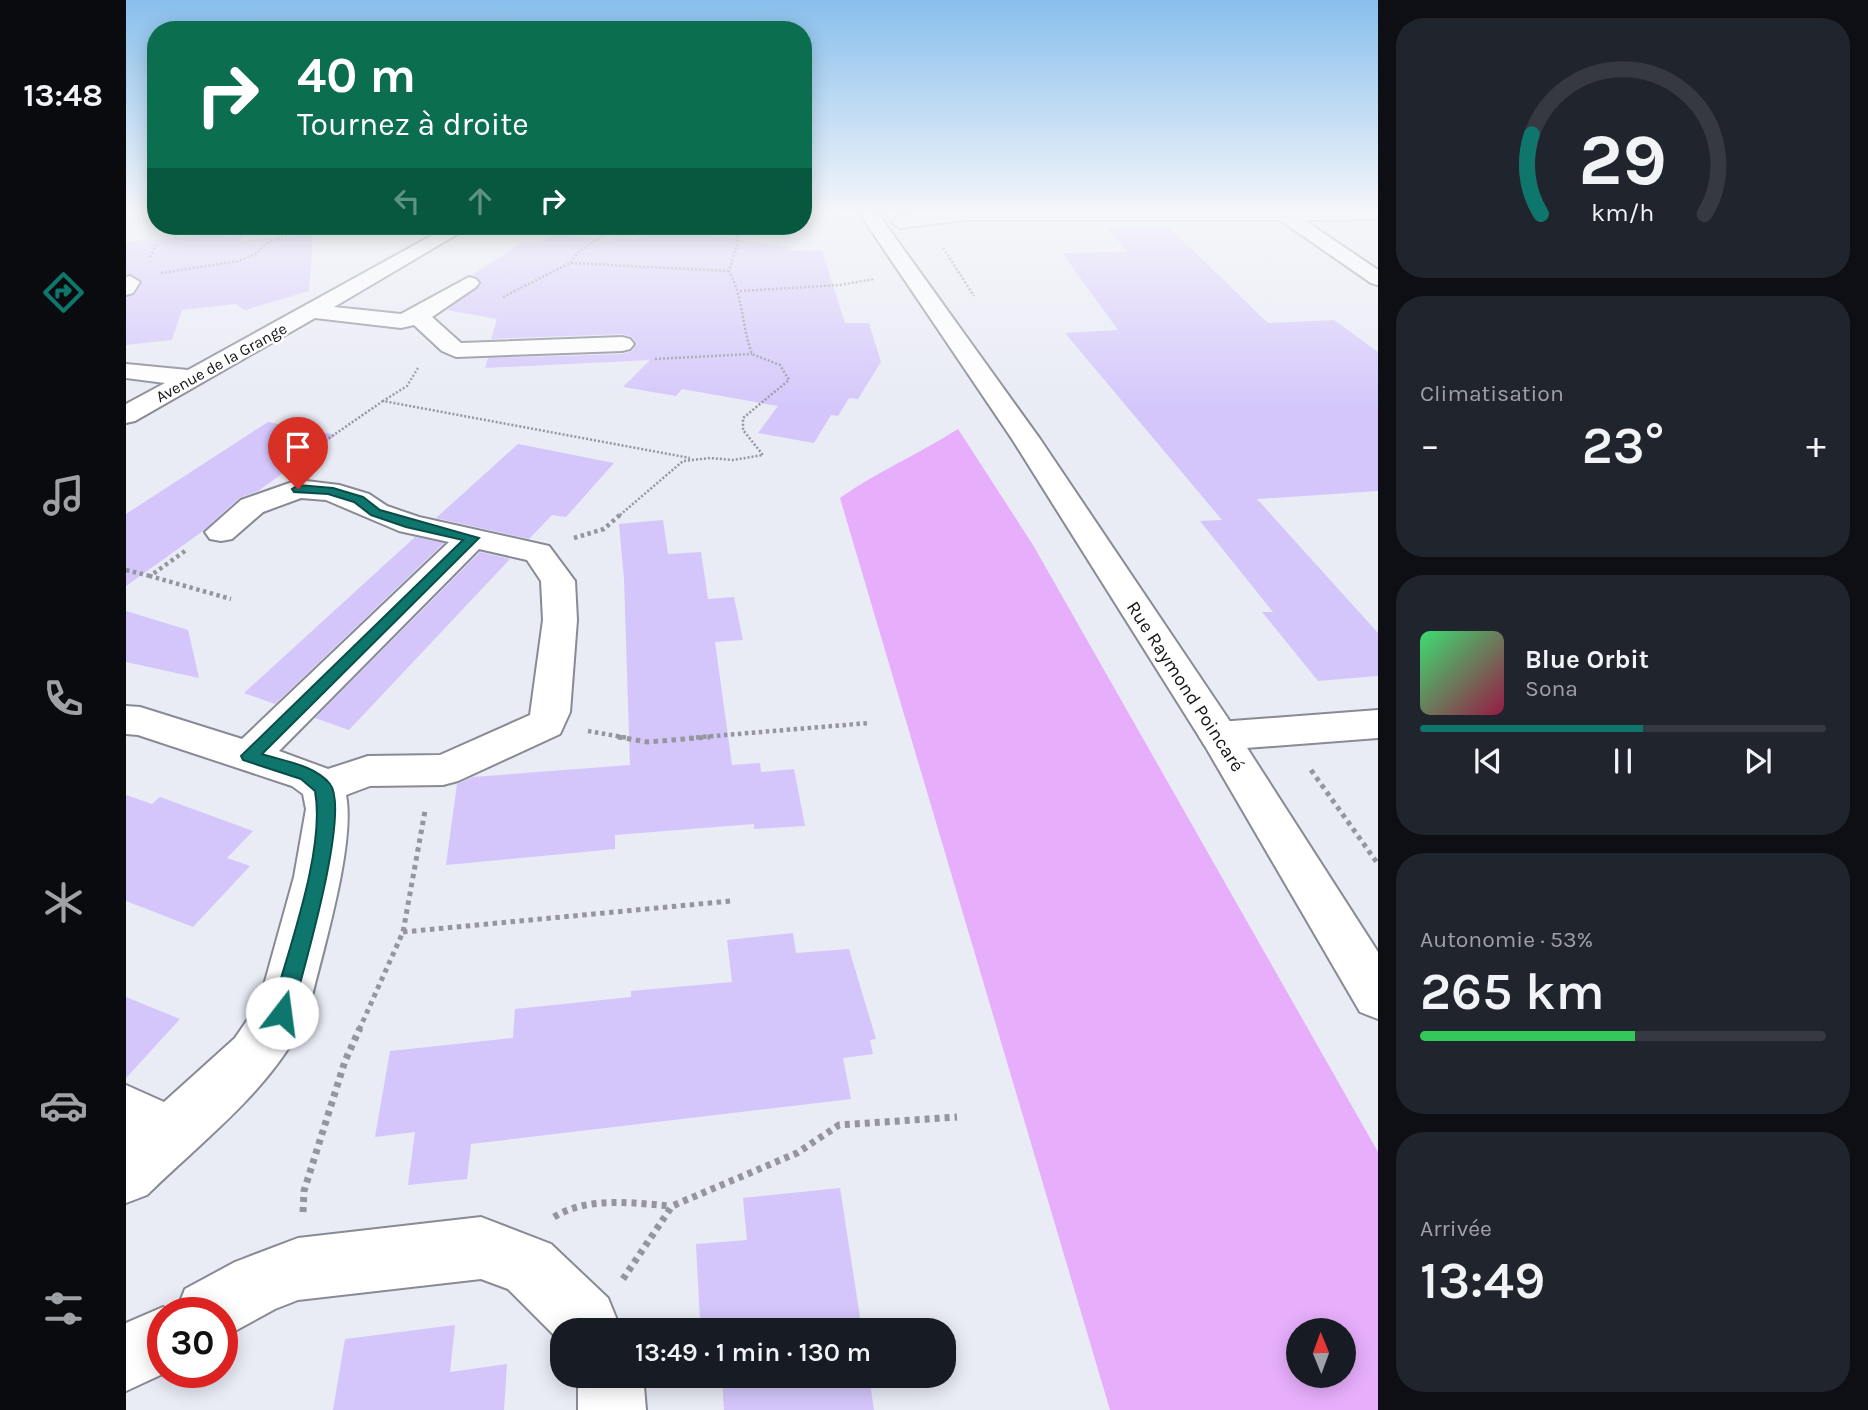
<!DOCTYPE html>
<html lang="fr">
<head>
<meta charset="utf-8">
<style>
  :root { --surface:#171b24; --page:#20242c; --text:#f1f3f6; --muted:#9ea1a6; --line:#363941; --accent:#0f766e }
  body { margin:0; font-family:Karla,sans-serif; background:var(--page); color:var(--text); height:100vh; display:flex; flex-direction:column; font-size:26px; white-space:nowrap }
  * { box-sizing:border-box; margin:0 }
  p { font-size:23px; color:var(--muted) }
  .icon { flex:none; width:38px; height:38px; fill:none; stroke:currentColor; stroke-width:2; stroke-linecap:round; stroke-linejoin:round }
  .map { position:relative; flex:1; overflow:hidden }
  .details { display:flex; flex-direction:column; gap:18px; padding:18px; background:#0d0f14; width:490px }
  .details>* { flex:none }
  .top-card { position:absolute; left:21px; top:21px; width:665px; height:214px; border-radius:28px; box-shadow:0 4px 18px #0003; background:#0b6e4f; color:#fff; overflow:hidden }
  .needle { width:46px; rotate:359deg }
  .controls { position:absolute; left:1160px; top:1318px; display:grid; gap:14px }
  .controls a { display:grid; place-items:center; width:70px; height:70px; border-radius:50%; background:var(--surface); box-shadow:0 4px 18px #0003; font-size:35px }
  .speed { position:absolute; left:21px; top:1297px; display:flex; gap:14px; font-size:35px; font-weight:700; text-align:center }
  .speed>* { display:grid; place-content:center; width:91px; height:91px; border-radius:50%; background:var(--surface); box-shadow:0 4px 18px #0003; line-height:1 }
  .speed .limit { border:10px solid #d22; background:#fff; color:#111 }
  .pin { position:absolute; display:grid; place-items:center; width:60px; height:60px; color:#fff; margin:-72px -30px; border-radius:50% 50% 50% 0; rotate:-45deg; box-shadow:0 0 7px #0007 }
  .pin .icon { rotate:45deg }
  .me { position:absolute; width:77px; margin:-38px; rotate:15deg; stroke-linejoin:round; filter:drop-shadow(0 0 5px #0008) }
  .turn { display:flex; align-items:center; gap:24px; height:147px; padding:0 35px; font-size:32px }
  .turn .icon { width:91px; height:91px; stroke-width:2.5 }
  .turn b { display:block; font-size:49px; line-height:60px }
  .lanes { display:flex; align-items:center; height:66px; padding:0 35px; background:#0003; justify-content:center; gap:35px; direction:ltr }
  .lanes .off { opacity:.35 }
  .big { font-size:52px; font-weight:600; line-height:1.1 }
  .details .widget { flex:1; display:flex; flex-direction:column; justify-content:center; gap:10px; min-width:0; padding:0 24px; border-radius:28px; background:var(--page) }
  .details .dial { align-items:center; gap:0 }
  .dial svg { height:182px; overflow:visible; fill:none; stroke:var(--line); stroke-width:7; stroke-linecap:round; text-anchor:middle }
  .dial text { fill:var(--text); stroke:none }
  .song { display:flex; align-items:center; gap:21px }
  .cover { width:84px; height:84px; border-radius:10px; background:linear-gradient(135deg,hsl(140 70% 55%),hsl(340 70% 35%)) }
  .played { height:7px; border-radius:4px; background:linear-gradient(90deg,var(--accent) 55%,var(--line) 55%) }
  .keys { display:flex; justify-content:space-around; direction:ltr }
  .heat { display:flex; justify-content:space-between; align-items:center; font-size:38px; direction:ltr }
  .charge { height:10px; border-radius:5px; background:linear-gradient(90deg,#34c759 53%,var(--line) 0) }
  .trip { position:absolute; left:424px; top:1318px; width:406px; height:70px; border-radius:28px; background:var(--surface); box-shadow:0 4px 18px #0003; font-weight:600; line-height:70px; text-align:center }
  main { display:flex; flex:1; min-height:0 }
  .menu { display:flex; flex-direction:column; width:126px; justify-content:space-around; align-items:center; background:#090b0e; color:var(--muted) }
  .menu .icon { width:49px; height:49px }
  .menu .current { color:var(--accent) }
  .menu b { font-size:32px; color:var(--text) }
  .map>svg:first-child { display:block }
  .green { fill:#e7aefc; fill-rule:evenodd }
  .building { fill:#d4c6fb }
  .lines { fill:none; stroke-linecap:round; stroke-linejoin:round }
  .minor-casing { stroke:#888a94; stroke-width:4 }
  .major-casing { stroke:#888a94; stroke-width:4 }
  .path-far3 { stroke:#95969d; stroke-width:2.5; stroke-dasharray:2 2; stroke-linecap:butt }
  .path-far2 { stroke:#95969d; stroke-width:4.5; stroke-dasharray:3.5 3.5; stroke-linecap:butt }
  .path-far1 { stroke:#95969d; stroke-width:5; stroke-dasharray:4.5 4.5; stroke-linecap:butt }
  .path { stroke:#95969d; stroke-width:7; stroke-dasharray:5 5; stroke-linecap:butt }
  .minor { fill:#fff; fill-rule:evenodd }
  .major { fill:#fff; fill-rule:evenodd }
  .route { fill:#0f766e; stroke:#0a4d48; stroke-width:2 }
  .labels { text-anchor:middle; stroke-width:5; stroke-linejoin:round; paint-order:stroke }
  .far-street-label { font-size:16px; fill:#151519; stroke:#fff }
  .street-label { font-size:19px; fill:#151519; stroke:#fff }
</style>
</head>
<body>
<main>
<nav class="menu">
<b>13:48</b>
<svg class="icon current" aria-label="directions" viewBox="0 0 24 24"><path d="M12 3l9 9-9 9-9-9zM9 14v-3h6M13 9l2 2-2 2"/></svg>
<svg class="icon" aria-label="music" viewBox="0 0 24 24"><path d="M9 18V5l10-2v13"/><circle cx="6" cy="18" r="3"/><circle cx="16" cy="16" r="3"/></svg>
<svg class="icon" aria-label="phone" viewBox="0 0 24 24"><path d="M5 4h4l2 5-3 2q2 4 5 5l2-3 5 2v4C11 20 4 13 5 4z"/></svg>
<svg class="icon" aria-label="climate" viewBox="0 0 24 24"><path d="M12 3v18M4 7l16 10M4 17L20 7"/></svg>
<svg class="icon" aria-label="car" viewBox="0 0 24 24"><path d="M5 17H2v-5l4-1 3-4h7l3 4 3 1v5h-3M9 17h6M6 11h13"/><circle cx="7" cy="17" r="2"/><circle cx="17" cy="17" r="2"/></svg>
<svg class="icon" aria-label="filters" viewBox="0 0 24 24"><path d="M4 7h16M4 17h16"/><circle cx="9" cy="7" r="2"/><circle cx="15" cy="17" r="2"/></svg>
</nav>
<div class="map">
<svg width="1252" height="1410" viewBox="0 0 1252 1410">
  <rect width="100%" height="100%" fill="#e9ebf5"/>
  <path class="green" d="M832,429L907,545L1252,1152V1410H984L714,498C752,471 793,454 832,429ZM1172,1330H1218V1376H1172Z"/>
  <path class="building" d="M530,227L662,247L663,251H696L719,323H743L755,362L732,399L723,398L712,416L705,415L688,443L632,433L652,406L556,389L550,396L497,387L524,360L359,368L362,358L496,354L506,351L511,344L506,337L496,334L365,339L371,319L321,310L355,285L352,277L346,275L396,243L417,241L429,233L483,241L488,238L510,240Z
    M981,228H1044L1142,323L1208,320L1252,352V491L1131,499L1252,633V676L1192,681L1136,612H1147L1074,521L1096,520L939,333L992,330L936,253L1001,252Z
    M100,233L99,237L116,235L114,241L187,234L183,291L119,310L109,304L56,310L46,340L0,345V297L9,294L17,281L5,274H0V242Z
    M142,422L210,435L132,491L113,498L77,531L0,586V514Z
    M392,444L488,463L440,517L426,515L403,539L310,518Z
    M537,520L542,554L575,552L582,599L608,597L617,640L589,642L606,765L634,763L635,772L668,769L679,826L628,829V824L489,835V849L320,865L331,784L347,777L504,765L498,579L493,524Z
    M289,537L318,543L149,704L118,693Z
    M354,552L384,559L223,730L189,718Z
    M0,611L62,630L73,678L0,662Z
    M0,795L26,804L34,797L127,831L101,858L124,866L67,927L0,901Z
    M667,933L670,953L723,949L750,1039L744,1040L747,1054L717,1058L725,1099L345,1144L341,1179L282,1185L289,1132L249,1137L264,1051L387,1038L389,1009L505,997V991L606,982L601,940Z
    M0,997L54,1019L0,1078Z
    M714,1188L736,1330H593L592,1318L574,1320L570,1244L621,1240L617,1198Z
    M329,1325L324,1372L381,1364L378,1410H207L219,1339Z
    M596,1376H743L748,1410H598Z"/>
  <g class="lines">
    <defs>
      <path id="minor" d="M821,211H1252V219L1178,220L1252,270V285L1245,283L1154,220H839L774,228L765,222L774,216Z
        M323,226H345L208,307L275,314L343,277L350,279L353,283L350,287L306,317L335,343L496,337L504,339L508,344L504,349L496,351L330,357L316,351L288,325L275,328L189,318L9,421L0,423V404L39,383L0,378V364L62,370Z
        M4,276L14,282L7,293L0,295V277Z
        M172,480L213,485L243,494L261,506L293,517L423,546L449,581L451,620L444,712L434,734L332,781L317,785L244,786L220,795C230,846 194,959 182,1013C148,1088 78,1139 21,1195L0,1203V1085L38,1102L109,1038L133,1003L168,877L180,809L177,794L166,786L12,735L0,734V706L14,707L116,739L323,542L273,531L200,500L175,498L137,512L106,539L95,541L84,539L79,532L115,500ZM353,549L401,560L415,581L417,620L404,715L314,755L242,756L202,769L153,751Z
        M1252,710V738L1093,750L1079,746L1073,736L1079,726L1093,722Z
        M355,1217L425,1244L482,1298L495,1330H436V1343L382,1289L355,1279L172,1300L149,1309L96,1338V1312H37V1372H41L0,1391V1323L37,1307L50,1312L59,1289L109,1262L172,1238Z
        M448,1376H514L518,1386L520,1410H452V1386Z"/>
      <path id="major" d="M732,211H750L914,439L1107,726L1252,952V1019L1234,1012L1079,746L886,439Z
        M775,211H846L848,215C840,224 784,219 775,211Z"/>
    </defs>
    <use href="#minor" class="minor-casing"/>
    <use href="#major" class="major-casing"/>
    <path class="path-far3" d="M677,217L708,216
      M0,221H30
      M817,248L848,296
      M24,257L30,245
      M445,263L603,271
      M35,273L113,261L131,253L142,242L188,226
      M614,291L714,285L748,279
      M377,297L444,263L453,252L490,226
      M529,359L626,354
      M292,368L281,386L257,401L564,458
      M183,452L257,401
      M494,515L557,461L584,458L607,460L637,455L617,430V418L663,380L654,365L626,354C615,324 618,299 603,271L612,241L610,226"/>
    <path class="path-far2" d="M448,538L478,529L496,513
      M59,551L24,576L105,599
      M0,570L24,576
      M462,731L502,738
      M563,738L743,723"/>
    <path class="path-far1" d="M492,737L521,742L584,737
      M1185,770L1252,864
      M277,932L605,901
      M233,1030L277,932L299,811"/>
    <path class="path" d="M177,1212L178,1191L219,1061L234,1028
      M428,1217C462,1196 507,1203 545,1206
      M497,1279L546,1206L671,1153L713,1125L831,1117"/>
    <use href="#minor" class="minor"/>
    <use href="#major" class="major"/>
  </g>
  <linearGradient id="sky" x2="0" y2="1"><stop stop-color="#88bfec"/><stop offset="0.52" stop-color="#f5f6fa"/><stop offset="1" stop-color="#f5f6fa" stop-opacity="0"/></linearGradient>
  <rect width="1252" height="409" fill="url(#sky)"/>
  <path class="route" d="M172,485L207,488L237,497L254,510L353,538L136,754C157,761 189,765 204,784C225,811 176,975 166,1013L163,1020L156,1023L148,1020L145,1013C161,953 200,850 189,791L175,779L117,760L115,756L337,540L280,527L245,515L228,502L202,494L168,492L166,489Z"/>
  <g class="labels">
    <g class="far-street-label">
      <text transform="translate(95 362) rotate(-29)" y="6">Avenue de la Grange</text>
    </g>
    <g class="street-label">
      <text transform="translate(1060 686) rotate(57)" y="7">Rue Raymond Poincaré</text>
    </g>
  </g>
</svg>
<div class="controls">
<a><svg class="needle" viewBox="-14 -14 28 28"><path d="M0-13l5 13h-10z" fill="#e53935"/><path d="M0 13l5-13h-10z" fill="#9ea1a6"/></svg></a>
</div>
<div class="speed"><div class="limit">30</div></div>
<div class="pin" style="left:172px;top:489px;background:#d93025"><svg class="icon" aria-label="arrive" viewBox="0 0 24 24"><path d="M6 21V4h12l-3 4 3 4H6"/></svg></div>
<svg class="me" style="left:156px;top:1013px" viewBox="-20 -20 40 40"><circle r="19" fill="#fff"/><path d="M0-13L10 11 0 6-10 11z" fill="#0f766e"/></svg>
<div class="trip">13:49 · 1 min · 130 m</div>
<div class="top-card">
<div class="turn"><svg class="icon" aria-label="right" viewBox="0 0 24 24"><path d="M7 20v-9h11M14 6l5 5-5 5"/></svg><div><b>40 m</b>Tournez à droite</div></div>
<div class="lanes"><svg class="icon off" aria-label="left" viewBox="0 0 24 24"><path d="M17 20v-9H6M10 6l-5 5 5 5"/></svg><svg class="icon off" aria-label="ahead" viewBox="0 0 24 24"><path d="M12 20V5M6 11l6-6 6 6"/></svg><svg class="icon" aria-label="right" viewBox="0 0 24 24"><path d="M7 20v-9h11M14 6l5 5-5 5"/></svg></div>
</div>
</div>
<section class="details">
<div class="widget dial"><svg viewBox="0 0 100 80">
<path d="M14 69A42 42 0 1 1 86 69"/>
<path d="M14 69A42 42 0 0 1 10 34" stroke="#0f766e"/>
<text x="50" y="56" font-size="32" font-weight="700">29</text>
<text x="50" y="72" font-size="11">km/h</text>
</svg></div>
<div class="widget"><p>Climatisation</p>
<div class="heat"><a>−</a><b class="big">23°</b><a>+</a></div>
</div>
<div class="widget">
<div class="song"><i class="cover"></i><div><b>Blue Orbit</b><p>Sona</p></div></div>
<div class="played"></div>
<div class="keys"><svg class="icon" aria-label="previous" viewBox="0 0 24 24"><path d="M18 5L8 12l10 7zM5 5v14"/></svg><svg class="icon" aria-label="pause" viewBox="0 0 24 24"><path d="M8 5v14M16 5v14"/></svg><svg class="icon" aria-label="next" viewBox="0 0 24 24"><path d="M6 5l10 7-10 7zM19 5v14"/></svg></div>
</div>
<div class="widget"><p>Autonomie · 53%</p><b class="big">265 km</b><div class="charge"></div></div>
<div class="widget"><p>Arrivée</p><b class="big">13:49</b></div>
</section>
</main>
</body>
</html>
